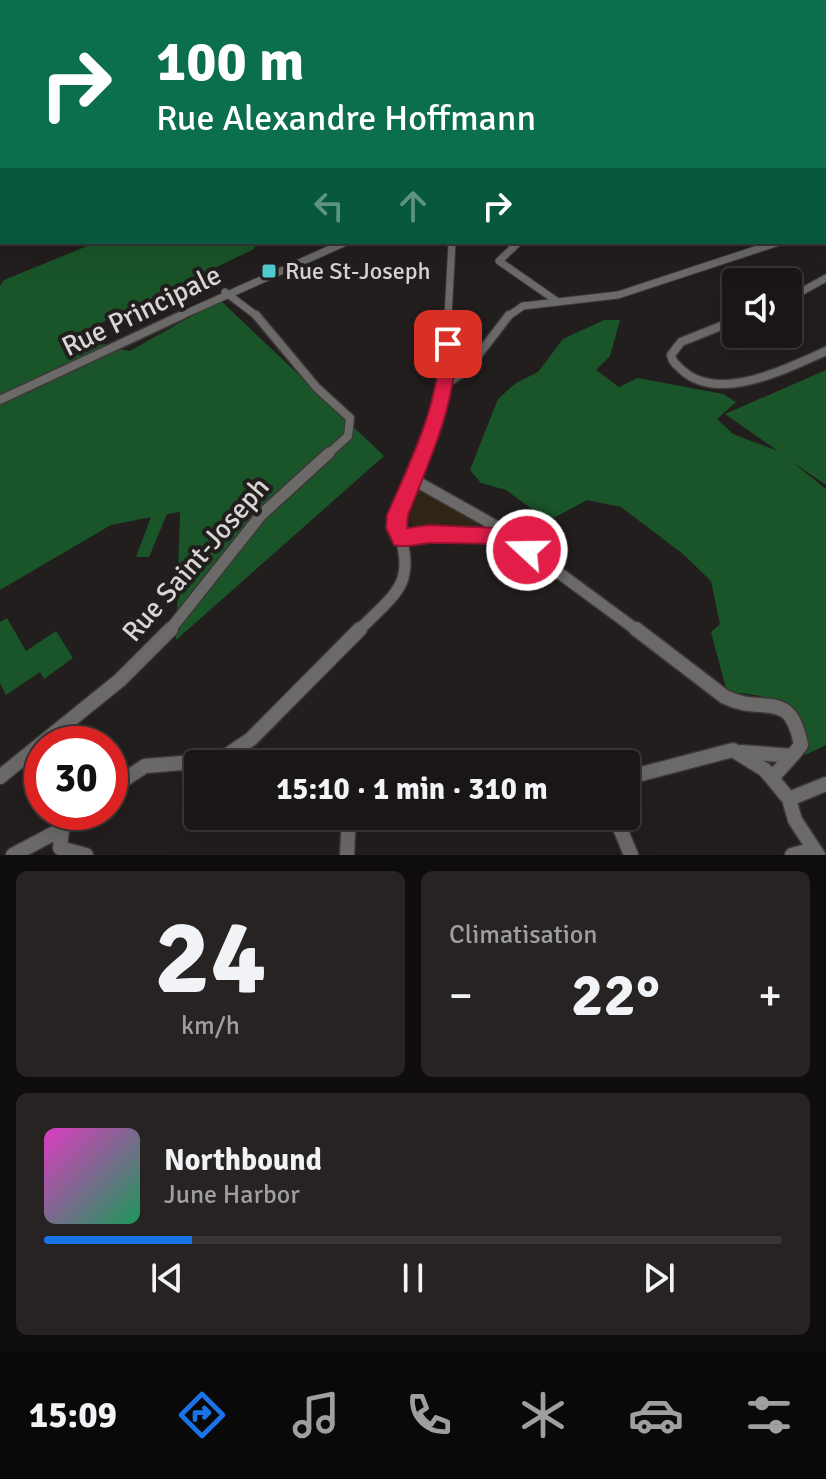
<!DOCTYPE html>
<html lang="fr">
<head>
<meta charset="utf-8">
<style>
  :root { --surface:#1a1616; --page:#272323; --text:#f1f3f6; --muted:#9f9fa1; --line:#383535; --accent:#1a73e8 }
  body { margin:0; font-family:Signika,sans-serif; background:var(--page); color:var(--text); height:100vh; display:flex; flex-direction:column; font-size:30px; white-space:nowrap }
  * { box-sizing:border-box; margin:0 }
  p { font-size:26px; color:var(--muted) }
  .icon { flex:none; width:44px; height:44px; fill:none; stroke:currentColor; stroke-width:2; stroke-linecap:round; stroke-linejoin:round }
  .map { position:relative; height:855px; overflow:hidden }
  .sheet { display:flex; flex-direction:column; gap:16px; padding:16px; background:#0e0c0c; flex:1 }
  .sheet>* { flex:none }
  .top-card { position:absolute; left:0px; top:0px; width:826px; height:244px; box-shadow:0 8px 32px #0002,0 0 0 2px var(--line); background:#0b6e4f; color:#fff; overflow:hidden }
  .tools { position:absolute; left:722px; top:268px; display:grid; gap:16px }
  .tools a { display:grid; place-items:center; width:80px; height:80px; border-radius:8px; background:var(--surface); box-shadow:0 8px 32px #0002,0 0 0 2px var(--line); font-size:40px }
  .speed { position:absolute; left:24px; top:726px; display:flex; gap:16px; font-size:40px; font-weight:700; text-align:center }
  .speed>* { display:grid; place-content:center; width:104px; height:104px; border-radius:50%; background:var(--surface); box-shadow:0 8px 32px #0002,0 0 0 2px var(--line); line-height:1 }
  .speed .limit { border:12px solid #d22; background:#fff; color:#111 }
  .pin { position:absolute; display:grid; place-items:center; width:68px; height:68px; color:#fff; margin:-34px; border-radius:16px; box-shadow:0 4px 12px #0006 }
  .me { position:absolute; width:88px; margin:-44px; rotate:291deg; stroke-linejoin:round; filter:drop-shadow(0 0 6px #0008) }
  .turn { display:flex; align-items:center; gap:28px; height:168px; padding:0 24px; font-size:36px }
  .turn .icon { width:104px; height:104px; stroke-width:2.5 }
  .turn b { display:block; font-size:56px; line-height:68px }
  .lanes { display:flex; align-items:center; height:76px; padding:0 24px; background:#0003; justify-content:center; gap:40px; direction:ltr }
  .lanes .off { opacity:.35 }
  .big { font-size:60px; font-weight:800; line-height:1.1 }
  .sheet .widget { flex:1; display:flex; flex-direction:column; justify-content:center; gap:12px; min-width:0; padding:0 28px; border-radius:12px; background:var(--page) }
  .sheet .dial { align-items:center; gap:0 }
  .dial b { font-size:104px; line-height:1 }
  .song { display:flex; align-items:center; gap:24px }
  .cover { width:96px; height:96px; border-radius:12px; background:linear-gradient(135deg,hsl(310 70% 55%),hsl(150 70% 35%)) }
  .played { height:8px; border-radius:4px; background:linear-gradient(90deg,var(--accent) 20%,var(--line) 20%) }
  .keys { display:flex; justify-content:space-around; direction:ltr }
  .heat { display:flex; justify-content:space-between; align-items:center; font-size:44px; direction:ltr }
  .sheet .tiles { flex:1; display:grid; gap:16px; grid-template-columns:1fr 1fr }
  .widget:last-child { grid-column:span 2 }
  .trip { position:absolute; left:184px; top:750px; width:456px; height:80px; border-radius:8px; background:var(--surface); box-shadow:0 8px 32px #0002,0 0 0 2px var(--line); font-weight:800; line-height:80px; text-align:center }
  .dock { display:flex; height:128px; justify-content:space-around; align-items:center; background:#0a0909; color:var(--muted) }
  .dock .icon { width:56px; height:56px }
  .dock .current { color:var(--accent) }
  .dock b { font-size:36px; color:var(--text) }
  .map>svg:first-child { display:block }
  .education { fill:#302416 }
  .green { fill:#1a5529 }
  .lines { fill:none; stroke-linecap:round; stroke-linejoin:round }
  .minor-far3-casing { stroke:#3b3837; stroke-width:9 }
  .minor-far2-casing { stroke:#3b3837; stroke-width:11 }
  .minor-far1-casing { stroke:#3b3837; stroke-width:14 }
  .minor-casing { stroke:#3b3837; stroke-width:17 }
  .minor-far3 { stroke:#6b6a68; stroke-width:7 }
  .minor-far2 { stroke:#6b6a68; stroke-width:8 }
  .minor-far1 { stroke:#6b6a68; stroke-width:11 }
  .minor { stroke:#6b6a68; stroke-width:14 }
  .route { fill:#e11d48; stroke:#92132f; stroke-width:2 }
  .poi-dot { fill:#51ccd2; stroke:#221e1d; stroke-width:3 }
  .labels { text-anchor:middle; stroke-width:8; stroke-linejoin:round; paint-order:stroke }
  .far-poi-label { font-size:24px; fill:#d8d5d4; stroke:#221e1d; text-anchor:start }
  .street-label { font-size:28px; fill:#d8d5d4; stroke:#221e1d }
</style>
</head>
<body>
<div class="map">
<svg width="826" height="855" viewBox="0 0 826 855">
  <rect width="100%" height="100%" fill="#221e1d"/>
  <path class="education" d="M416,485L480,522L477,530L414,528L405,511Z"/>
  <path class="green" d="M97,242H256L254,249L89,329L108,347L130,351L220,300L384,456L176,640L180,512L167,514L149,557H136L151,517L111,525L0,590V286L4,280Z
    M604,320H620L610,356L596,370L619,387L638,378L723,394L736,402L717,419L733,434L778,451L725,414L826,370V485L791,461L826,489V745L805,755C787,703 784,696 727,692L711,632L720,624L711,581L683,554L621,507L587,500L548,521L506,490L481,483L470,470L498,399L516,383L538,372L563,339Z
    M7,618L26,651L56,631L73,658L44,679L40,672L6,695L0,683V622Z"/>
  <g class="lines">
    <defs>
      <path id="minor-far3" d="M519,242L499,261L558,302
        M225,292L258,317
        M788,299L826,278
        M178,317L346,242
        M448,317L452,242
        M507,317L523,306L618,295L779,242"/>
      <path id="minor-far2" d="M256,315L317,388L350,418L348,436L327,455
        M736,320L681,342L671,355C673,363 676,364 682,370C719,404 788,368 826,351
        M445,384L466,371L509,315
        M0,400L182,315
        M424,455L445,384L448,315"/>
      <path id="minor-far1" d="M414,480L494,525L638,631
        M402,538L429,534L498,538L504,534
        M169,631L261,515L329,453
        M358,631C400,589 417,584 396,522L424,453"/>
      <path id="minor" d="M636,629L725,697C764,716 790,687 801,745L792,756L742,752
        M0,777L120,680L171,629
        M626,778L733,750L765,770L789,799L826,784
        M772,778L792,756
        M110,789L145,766L220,760L251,739L360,629
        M789,799L795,820L818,855
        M447,816H463
        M615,816L631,855
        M62,829L82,812
        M13,855L62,829L60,848L86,855
        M347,855L349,816
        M792,855L814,849"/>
    </defs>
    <use href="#minor-far3" class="minor-far3-casing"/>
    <use href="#minor-far2" class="minor-far2-casing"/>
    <use href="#minor-far1" class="minor-far1-casing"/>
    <use href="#minor" class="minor-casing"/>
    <use href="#minor-far3" class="minor-far3"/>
    <use href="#minor-far2" class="minor-far2"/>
    <use href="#minor-far1" class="minor-far1"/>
    <use href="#minor" class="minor"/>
  </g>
  <linearGradient id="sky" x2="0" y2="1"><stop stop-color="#131010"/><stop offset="0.51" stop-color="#3e414c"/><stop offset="1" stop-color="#3e414c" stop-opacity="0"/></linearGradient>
  <rect width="826" height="243" fill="url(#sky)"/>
  <path class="route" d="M448,339L456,344C456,405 430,459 408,515L407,528L429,525L495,528L504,524L535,543L538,550L535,557C519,563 515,547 502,545C480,543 454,543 432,543C419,543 407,549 394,545L386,528L387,515C411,460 439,405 440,344Z"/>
  <rect class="poi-dot" x="261" y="263" width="16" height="16" rx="4"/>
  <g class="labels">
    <g class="far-poi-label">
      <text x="285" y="279">Rue St-Joseph</text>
    </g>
    <g class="street-label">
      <text transform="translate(141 310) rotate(-26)" y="10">Rue Principale</text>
      <text transform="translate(195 559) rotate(-49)" y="10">Rue Saint-Joseph</text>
    </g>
  </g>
</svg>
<div class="tools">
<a><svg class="icon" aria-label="sound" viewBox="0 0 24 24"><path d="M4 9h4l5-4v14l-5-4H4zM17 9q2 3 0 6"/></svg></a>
</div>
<div class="speed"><div class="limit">30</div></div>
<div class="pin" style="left:448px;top:344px;background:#d93025"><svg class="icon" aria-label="arrive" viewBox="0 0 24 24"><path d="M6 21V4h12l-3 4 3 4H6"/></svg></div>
<svg class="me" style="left:527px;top:550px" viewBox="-20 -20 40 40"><circle r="17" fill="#e11d48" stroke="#fff" stroke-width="3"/><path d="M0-11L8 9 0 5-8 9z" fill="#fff"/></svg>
<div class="trip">15:10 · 1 min · 310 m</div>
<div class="top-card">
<div class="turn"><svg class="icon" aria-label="right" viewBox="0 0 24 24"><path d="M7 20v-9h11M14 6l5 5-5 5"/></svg><div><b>100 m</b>Rue Alexandre Hoffmann</div></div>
<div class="lanes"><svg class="icon off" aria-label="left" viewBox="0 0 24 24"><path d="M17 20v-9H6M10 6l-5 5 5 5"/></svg><svg class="icon off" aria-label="ahead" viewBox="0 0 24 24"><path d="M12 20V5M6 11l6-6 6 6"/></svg><svg class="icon" aria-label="right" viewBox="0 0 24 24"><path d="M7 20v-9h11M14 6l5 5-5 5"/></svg></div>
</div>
</div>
<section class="sheet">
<div class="tiles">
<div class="widget dial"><b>24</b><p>km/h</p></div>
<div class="widget"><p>Climatisation</p>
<div class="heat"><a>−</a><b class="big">22°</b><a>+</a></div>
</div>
<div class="widget">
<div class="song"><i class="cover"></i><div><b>Northbound</b><p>June Harbor</p></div></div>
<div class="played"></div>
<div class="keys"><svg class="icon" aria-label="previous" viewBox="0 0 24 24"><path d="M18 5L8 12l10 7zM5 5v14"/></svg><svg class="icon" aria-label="pause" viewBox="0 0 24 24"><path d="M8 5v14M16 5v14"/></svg><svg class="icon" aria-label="next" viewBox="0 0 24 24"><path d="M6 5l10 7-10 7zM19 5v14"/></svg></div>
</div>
</div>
</section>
<nav class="dock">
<b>15:09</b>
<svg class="icon current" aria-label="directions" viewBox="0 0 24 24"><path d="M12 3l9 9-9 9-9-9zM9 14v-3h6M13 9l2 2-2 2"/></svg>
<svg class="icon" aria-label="music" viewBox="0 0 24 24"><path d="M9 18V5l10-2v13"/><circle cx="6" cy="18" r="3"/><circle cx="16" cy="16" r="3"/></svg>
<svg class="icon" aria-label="phone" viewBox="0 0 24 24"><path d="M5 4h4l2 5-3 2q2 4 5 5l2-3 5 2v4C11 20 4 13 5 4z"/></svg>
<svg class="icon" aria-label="climate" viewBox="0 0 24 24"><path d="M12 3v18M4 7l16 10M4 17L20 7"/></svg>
<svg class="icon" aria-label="car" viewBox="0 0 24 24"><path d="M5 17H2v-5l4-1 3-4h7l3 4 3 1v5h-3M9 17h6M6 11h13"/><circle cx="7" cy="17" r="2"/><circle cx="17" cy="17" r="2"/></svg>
<svg class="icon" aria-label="filters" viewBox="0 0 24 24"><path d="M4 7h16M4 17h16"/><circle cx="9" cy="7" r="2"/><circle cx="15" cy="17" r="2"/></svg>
</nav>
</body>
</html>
